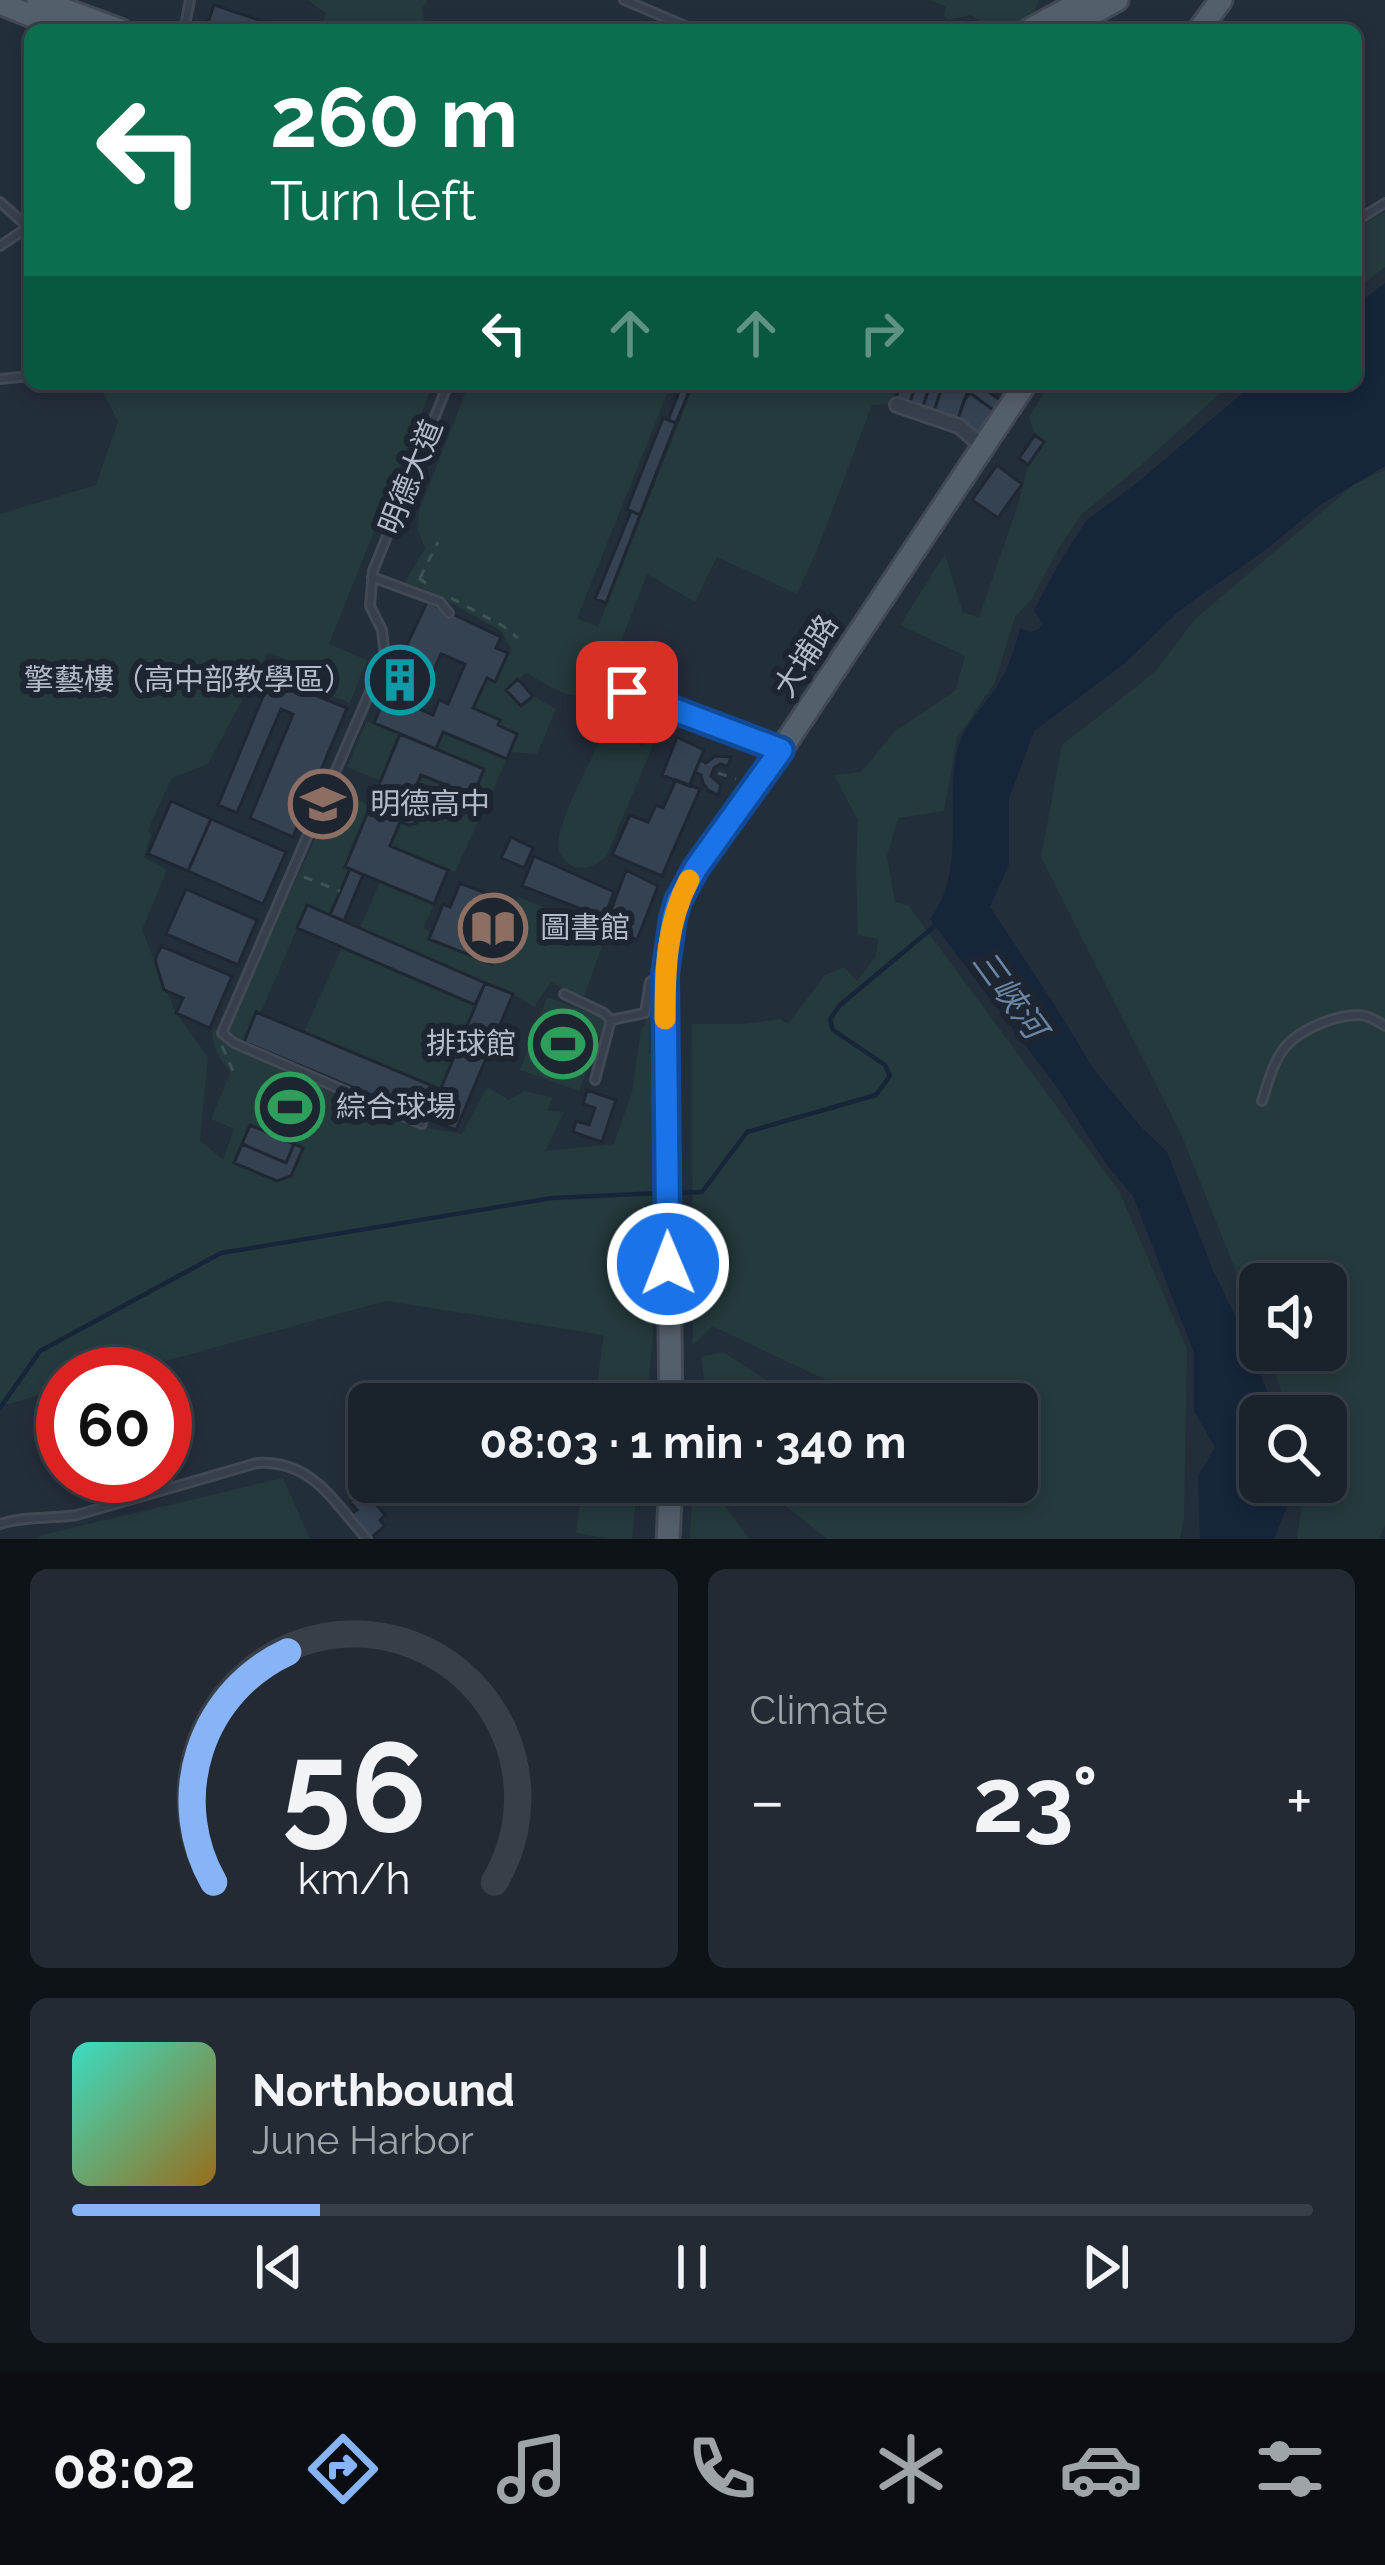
<!DOCTYPE html>
<html lang="en">
<head>
<meta charset="utf-8">
<style>
  :root { --surface:#1a222c; --page:#232a34; --text:#f1f3f6; --muted:#9fa4a9; --line:#383f48; --accent:#87b4f7 }
  body { margin:0; font-family:Raleway,"Noto Sans TC",sans-serif; background:var(--page); color:var(--text); height:100vh; display:flex; flex-direction:column; font-size:45px; white-space:nowrap }
  * { box-sizing:border-box; margin:0 }
  p { font-size:39px; color:var(--muted) }
  .icon { flex:none; width:66px; height:66px; fill:none; stroke:currentColor; stroke-width:2; stroke-linecap:round; stroke-linejoin:round }
  .map { position:relative; height:1539px; overflow:hidden }
  .panel { display:flex; flex-direction:column; gap:30px; padding:30px; background:#0e1318; flex:1 }
  .panel>* { flex:none }
  .guide { position:absolute; left:24px; top:24px; width:1338px; height:366px; border-radius:18px; box-shadow:0 6px 18px #0003,0 0 0 3px var(--line); background:#0b6e4f; color:#fff; overflow:hidden }
  .tools { position:absolute; left:1239px; top:1263px; display:grid; gap:24px }
  .tools a { display:grid; place-items:center; width:108px; height:108px; border-radius:18px; background:var(--surface); box-shadow:0 6px 18px #0003,0 0 0 3px var(--line); font-size:60px }
  .speed { position:absolute; left:36px; top:1347px; display:flex; gap:24px; font-size:60px; font-weight:700; text-align:center }
  .speed>* { display:grid; place-content:center; width:156px; height:156px; border-radius:50%; background:var(--surface); box-shadow:0 6px 18px #0003,0 0 0 3px var(--line); line-height:1 }
  .speed .limit { border:18px solid #d22; background:#fff; color:#111 }
  .pin { position:absolute; display:grid; place-items:center; width:102px; height:102px; color:#fff; margin:-51px; border-radius:24px; box-shadow:0 6px 18px #0006 }
  .me { position:absolute; width:132px; margin:-66px; rotate:359deg; stroke-linejoin:round; filter:drop-shadow(0 0 9px #0008) }
  .turn { display:flex; align-items:center; gap:42px; height:252px; padding:0 48px; font-size:54px }
  .turn .icon { width:156px; height:156px; stroke-width:2.5 }
  .turn b { display:block; font-size:84px; line-height:102px }
  .lanes { display:flex; align-items:center; height:114px; padding:0 48px; background:#0003; justify-content:center; gap:60px; direction:ltr }
  .lanes .off { opacity:.35 }
  .big { font-size:90px; font-weight:700; line-height:1.1 }
  .panel .tile { flex:1; display:flex; flex-direction:column; justify-content:center; gap:18px; min-width:0; padding:0 42px; border-radius:18px; background:var(--page) }
  .panel .dial { align-items:center; gap:0 }
  .dial svg { height:312px; overflow:visible; fill:none; stroke:var(--line); stroke-width:7; stroke-linecap:round; text-anchor:middle }
  .dial text { fill:var(--text); stroke:none }
  .song { display:flex; align-items:center; gap:36px }
  .cover { width:144px; height:144px; border-radius:18px; background:linear-gradient(135deg,hsl(170 70% 55%),hsl(40 70% 35%)) }
  .played { height:12px; border-radius:6px; background:linear-gradient(90deg,var(--accent) 20%,var(--line) 20%) }
  .keys { display:flex; justify-content:space-around; direction:ltr }
  .heat { display:flex; justify-content:space-between; align-items:center; font-size:66px; direction:ltr }
  .panel .tiles { flex:1; display:grid; gap:30px; grid-template-columns:1fr 1fr }
  .tile:last-child { grid-column:span 2 }
  .trip { position:absolute; left:348px; top:1383px; width:690px; height:120px; border-radius:18px; background:var(--surface); box-shadow:0 6px 18px #0003,0 0 0 3px var(--line); font-weight:700; line-height:120px; text-align:center }
  .tabs { display:flex; height:192px; justify-content:space-around; align-items:center; background:#0a0e12; color:var(--muted) }
  .tabs .icon { width:84px; height:84px }
  .tabs .current { color:var(--accent) }
  .tabs b { font-size:54px; color:var(--text) }
  .map>svg:first-child { display:block }
  .green { fill:#253a3c; fill-rule:evenodd }
  .water { fill:#162539 }
  .lines { fill:none; stroke-linecap:round; stroke-linejoin:round }
  .stream { stroke:#162539; stroke-width:4.5 }
  .building { fill:#354252; stroke:#1e2732; stroke-width:3; fill-rule:evenodd }
  .service-casing { stroke:#404954; stroke-width:12 }
  .minor-casing { stroke:#404954; stroke-width:18 }
  .primary-casing { stroke:#404954; stroke-width:27 }
  .path { stroke:#3d5354; stroke-width:3; stroke-dasharray:9 9; stroke-linecap:butt }
  .service { stroke:#363f4b; stroke-width:6 }
  .minor { stroke:#363f4b; stroke-width:12 }
  .primary { stroke:#545f6c; stroke-width:21 }
  .route-casing { stroke:#114b97; stroke-width:30 }
  .route { stroke:#1a73e8; stroke-width:21 }
  .slow { stroke:#f59e0b; stroke-width:21 }
  .labels { text-anchor:middle; stroke-width:12; stroke-linejoin:round; paint-order:stroke }
  .street-label { font-size:30px; fill:#b2bac7; stroke:#1c2530 }
  .poi-label { font-size:30px; fill:#b2bac7; stroke:#1c2530; text-anchor:start }
  .water-label { font-size:33px; font-style:italic; fill:#6b85a6; stroke:#1c2530 }
</style>
</head>
<body>
<div class="map">
<svg width="1385" height="1539" viewBox="0 0 1385 1539">
  <rect width="100%" height="100%" fill="#232e3b"/>
  <path class="green" d="M307,0H428L422,9L426,30H320L326,13Z
    M930,0H1039L1033,15L996,30L971,15L947,20L944,16L946,7Z
    M1385,212V267L1356,289V228Z
    M99,384H433L329,644L367,660L350,703L312,688L317,673L268,652L208,764L172,778L148,830L151,836L144,857L167,870L142,930L176,1013L208,1057L200,1140L223,1160L234,1129L211,1119L231,1071C218,1058 211,1046 213,1027L232,1047L422,1127L462,1134L487,1087L509,1100L524,1091L552,1097L548,1111L564,1112L545,1151L614,1144L632,1092L641,1029L645,1025L650,998L649,1054L662,1057L653,1336L646,1404H594L604,1335L386,1301L117,1374H63V1389L0,1406V514L96,485L118,421ZM250,1126L302,1148L291,1176L277,1181L234,1163Z
    M469,384H671L577,618L598,627L694,384H898L891,404L872,405L817,550L797,594L717,557L695,602L647,574L602,690C578,707 548,685 526,673L507,689L521,706L533,696L556,709L537,754L510,752L517,734L498,725L500,720L473,708L487,678L496,681L511,649L501,631L432,592L405,582L425,548L418,530L419,511Z
    M1049,384H1230L1139,467L1082,514L1057,551L1032,599L1015,617L995,682L957,738L944,811L898,818L887,856L895,902L908,905L1119,1191L1187,1349L1184,1518L1180,1539H827L756,1482H1017V1404H854L858,1395L712,1326L693,1345L692,1024H744L781,1019L788,1024L825,975L844,967L857,981L876,956L878,939L858,935L856,870L858,820L834,775L861,772L895,731L956,690L965,656L900,625L945,554L963,613L979,617L1018,505L1028,465L1044,442L1035,435L1029,417Z
    M1385,470V1525L1379,1539H1297L1305,1482H1326V1416H1290L1267,1350H1326V1284H1260V1331L1181,1134L1041,857L1062,745L1155,672L1195,619L1355,484Z
    M367,721L400,734L381,781L347,767Z
    M651,727L659,731L607,855C594,870 568,875 559,851C552,832 587,769 596,748C609,730 627,732 642,747Z
    M443,732L507,759L455,872L390,846L400,822C410,826 415,825 423,816L422,808L411,799L421,775L473,795L484,769L436,749Z
    M337,791L371,806L346,867L350,869L330,915L307,906L260,1014L255,1013L244,1042L229,1033V1025Z
    M380,882L434,904L423,929L431,932L429,940L491,964L518,897L607,932L583,999L551,982L534,1007L513,994L360,928Z
    M342,947L475,1005L440,1089L304,1032Z
    M547,997L606,1019L579,1091L520,1070Z
    M723,1352L803,1404H708L701,1357Z
    M283,1478L310,1539H38L42,1535Z
    M583,1482H638L632,1539H611L576,1533Z
    M692,1489L718,1496L749,1539H690Z"/>
  <path class="water" d="M1385,283V466L1320,505L1268,548L1180,610L1125,663L1034,731L1009,799V864L990,907L1054,1004L1095,1071L1141,1127L1167,1152L1212,1268L1243,1332L1277,1416H1260V1482H1287V1507L1274,1539H1200L1198,1477L1215,1447L1194,1411V1353L1133,1196L1106,1164L1059,1090L930,919C969,868 942,802 959,744C965,725 984,706 995,689C1008,670 1015,649 1020,628L1031,632L1039,629L1042,624L1034,610L1062,558L1087,520L1137,483L1253,384H1356V305Z"/>
  <g class="lines">
    <path class="stream" d="M673,1193L702,1192L747,1132L876,1095L890,1076L885,1065L833,1030L830,1019L840,1005L937,924
      M0,1408L40,1351L221,1253L552,1198L661,1193"/>
  </g>
  <path class="building" d="M214,5L265,22L262,30L206,28Z
    M682,384H692L676,423L668,420Z
    M901,384H916L909,405L895,400Z
    M916,384H930L922,410L909,405Z
    M930,384H943L933,414L922,410Z
    M943,384H970L957,422L933,414Z
    M977,384L1003,402L996,412L970,393Z
    M970,393L996,412L977,438L957,422L964,400Z
    M663,418L676,423L640,515L627,509Z
    M1035,435L1044,442L1028,465L1019,458Z
    M997,465L1022,484L998,518L972,500Z
    M631,511L640,515L606,603L595,599Z
    M427,602L501,637L496,648L508,653L495,682L487,678L473,708L500,720L498,725L517,734L507,759L443,732L436,749L374,723L385,698L379,695L400,645L406,647ZM441,654L465,664L448,704L439,700L433,715L406,703L421,667L433,672Z
    M271,677L347,708L293,837L250,818L293,714L281,709L237,813L218,805Z
    M518,679L533,696L521,706L506,690Z
    M400,734L484,769L473,796L421,775L411,799L422,808L423,816L417,823L409,825L400,822L390,846L448,870L434,904L345,867Z
    M677,737L704,750L689,786L662,775Z
    M715,756L731,757L728,766L720,764L714,768L711,776L721,785L718,795L708,790L703,783L701,775L695,772L700,760L706,763Z
    M676,780L700,789L662,876L612,855L630,815L648,822L656,805L663,808Z
    M171,801L211,819L188,871L148,854Z
    M211,819L286,852L263,904L188,871Z
    M511,837L533,848L524,868L501,858Z
    M534,856L614,892L604,918L522,886Z
    M350,869L363,875L344,921L330,915Z
    M626,870L658,886L637,940L606,924Z
    M460,883L515,905L492,964L429,939L443,904L450,907Z
    M186,889L257,920L238,965L166,934Z
    M307,905L485,983L475,1005L297,928Z
    M161,946L232,976L210,1028L176,1013L183,998L164,990L155,960Z
    M485,983L513,994L456,1130L428,1119Z
    M256,1012L440,1089L428,1119L244,1042Z
    M587,1090L616,1100L602,1142L573,1132L576,1121L589,1125L595,1108L583,1104Z
    M250,1125L294,1144L286,1163L242,1144Z
    M242,1144L286,1163L294,1144L303,1148L291,1176L277,1181L234,1163Z
    M359,1494L365,1501L370,1497L385,1515L380,1520L385,1526L371,1538L351,1514L357,1510L350,1502Z"/>
  <g class="lines">
    <defs>
      <path id="service" d="M624,0L695,30
        M184,30L190,0
        M0,202L28,227
        M1356,221L1385,203
        M0,246L27,228
        M0,379L30,376
        M372,577L440,602L449,613
        M627,692L777,749
        M564,994L604,1013L611,1020
        M595,1080L611,1020L645,1013L650,982L662,975
        M1262,1101C1268,1083 1273,1061 1286,1046C1301,1029 1335,1015 1358,1015C1369,1015 1377,1021 1385,1026
        M422,1124L234,1043L222,1033L385,657L382,630L370,606L373,571L448,384
        M0,1524C24,1516 52,1519 77,1515L257,1463C312,1460 333,1501 367,1539"/>
      <path id="minor" d="M897,405L959,426L982,446"/>
      <path id="primary" d="M38,0L120,30
        M0,3L66,30
        M1029,30L1084,0
        M1062,30L1117,0
        M1199,30L1221,0
        M671,1404L665,973L669,939L678,901L696,868L781,750L1025,384
        M668,1539L671,1482"/>
    </defs>
    <use href="#service" class="service-casing"/>
    <use href="#minor" class="minor-casing"/>
    <use href="#primary" class="primary-casing"/>
    <path class="path" d="M419,578L432,588
      M420,578L438,542
      M451,598L503,626L518,638
      M718,773L736,779
      M304,877L340,891
      M222,1046L233,1071"/>
    <use href="#service" class="service"/>
    <use href="#minor" class="minor"/>
    <use href="#primary" class="primary"/>
  </g>
  <g class="lines">
    <defs>
      <path id="route" d="M627,692L781,750L696,868L678,901L673,918L665,974L668,1264"/>
    </defs>
    <use href="#route" class="route-casing"/>
    <use href="#route" class="route"/>
    <path class="slow" d="M665,1019C665,970 666,924 689,880"/>
  </g>
  <defs>
    <symbol id="building-ring" viewBox="-11 -11 22 22"><circle r="9.5" fill="#1c2530" stroke="#0f9aa8" stroke-width="1.5"/><path d="M-4-6H4V6H1V3H-1V6H-4ZM-2.5-4.3h1.7v1.8h-1.7ZM.8-4.3h1.7v1.8H.8ZM-2.5-1h1.7V.8h-1.7ZM.8-1h1.7V.8H.8Z" fill="#0f9aa8"/></symbol>
    <symbol id="school-ring" viewBox="-11 -11 22 22"><circle r="9.5" fill="#1c2530" stroke="#8d6e63" stroke-width="1.5"/><path d="M0-5L7-2L0 1L-7-2ZM-4 1L0 2.5L4 1V4Q0 6-4 4Z" fill="#8d6e63"/></symbol>
    <symbol id="library-ring" viewBox="-11 -11 22 22"><circle r="9.5" fill="#1c2530" stroke="#8d6e63" stroke-width="1.5"/><path d="M-6-4Q-3-5.5-.7-3.5V5Q-3 3-6 4ZM6-4Q3-5.5 .7-3.5V5Q3 3 6 4Z" fill="#8d6e63"/></symbol>
    <symbol id="stadium-ring" viewBox="-11 -11 22 22"><circle r="9.5" fill="#1c2530" stroke="#2e9e5b" stroke-width="1.5"/><path d="M0-5a6.5 5 0 1 0 0 10a6.5 5 0 1 0 0-10ZM-3.5-1.8h7v3.6h-7Z" fill="#2e9e5b"/></symbol>
  </defs>
  <g fill-rule="evenodd">
    <use href="#building-ring" x="362" y="642" width="76" height="76"/>
    <use href="#school-ring" x="285" y="766" width="76" height="76"/>
    <use href="#library-ring" x="455" y="890" width="76" height="76"/>
    <use href="#stadium-ring" x="525" y="1006" width="76" height="76"/>
    <use href="#stadium-ring" x="252" y="1069" width="76" height="76"/>
  </g>
  <g class="labels">
    <g class="street-label">
      <text transform="translate(411 477) rotate(-68)" y="10">明德大道</text>
      <text transform="translate(806 656) rotate(-57)" y="10">大埔路</text>
    </g>
    <g class="poi-label">
      <text x="354" y="690" text-anchor="end">擎藝樓（高中部教學區）</text>
      <text x="370" y="814">明德高中</text>
      <text x="540" y="938">圖書館</text>
      <text x="516" y="1054" text-anchor="end">排球館</text>
      <text x="336" y="1117">綜合球場</text>
    </g>
    <g class="water-label">
      <text transform="translate(1010 994) rotate(54)" y="12">三峽河</text>
    </g>
  </g>
</svg>
<div class="tools">
<a><svg class="icon" aria-label="sound" viewBox="0 0 24 24"><path d="M4 9h4l5-4v14l-5-4H4zM17 9q2 3 0 6"/></svg></a>
<a><svg class="icon" aria-label="search" viewBox="0 0 24 24"><circle cx="10" cy="10" r="6"/><path d="M15 15l6 6"/></svg></a>
</div>
<div class="speed"><div class="limit">60</div></div>
<div class="pin" style="left:627px;top:692px;background:#d93025"><svg class="icon" aria-label="arrive" viewBox="0 0 24 24"><path d="M6 21V4h12l-3 4 3 4H6"/></svg></div>
<svg class="me" style="left:668px;top:1264px" viewBox="-20 -20 40 40"><circle r="17" fill="#1a73e8" stroke="#fff" stroke-width="3"/><path d="M0-11L8 9 0 5-8 9z" fill="#fff"/></svg>
<div class="trip">08:03 · 1 min · 340 m</div>
<div class="guide">
<div class="turn"><svg class="icon" aria-label="left" viewBox="0 0 24 24"><path d="M17 20v-9H6M10 6l-5 5 5 5"/></svg><div><b>260 m</b>Turn left</div></div>
<div class="lanes"><svg class="icon" aria-label="left" viewBox="0 0 24 24"><path d="M17 20v-9H6M10 6l-5 5 5 5"/></svg><svg class="icon off" aria-label="ahead" viewBox="0 0 24 24"><path d="M12 20V5M6 11l6-6 6 6"/></svg><svg class="icon off" aria-label="ahead" viewBox="0 0 24 24"><path d="M12 20V5M6 11l6-6 6 6"/></svg><svg class="icon off" aria-label="right" viewBox="0 0 24 24"><path d="M7 20v-9h11M14 6l5 5-5 5"/></svg></div>
</div>
</div>
<section class="panel">
<div class="tiles">
<div class="tile dial"><svg viewBox="0 0 100 80">
<path d="M14 69A42 42 0 1 1 86 69"/>
<path d="M14 69A42 42 0 0 1 33 10" stroke="#87b4f7"/>
<text x="50" y="56" font-size="32" font-weight="700">56</text>
<text x="50" y="72" font-size="11">km/h</text>
</svg></div>
<div class="tile"><p>Climate</p>
<div class="heat"><a>−</a><b class="big">23°</b><a>+</a></div>
</div>
<div class="tile">
<div class="song"><i class="cover"></i><div><b>Northbound</b><p>June Harbor</p></div></div>
<div class="played"></div>
<div class="keys"><svg class="icon" aria-label="previous" viewBox="0 0 24 24"><path d="M18 5L8 12l10 7zM5 5v14"/></svg><svg class="icon" aria-label="pause" viewBox="0 0 24 24"><path d="M8 5v14M16 5v14"/></svg><svg class="icon" aria-label="next" viewBox="0 0 24 24"><path d="M6 5l10 7-10 7zM19 5v14"/></svg></div>
</div>
</div>
</section>
<nav class="tabs">
<b>08:02</b>
<svg class="icon current" aria-label="directions" viewBox="0 0 24 24"><path d="M12 3l9 9-9 9-9-9zM9 14v-3h6M13 9l2 2-2 2"/></svg>
<svg class="icon" aria-label="music" viewBox="0 0 24 24"><path d="M9 18V5l10-2v13"/><circle cx="6" cy="18" r="3"/><circle cx="16" cy="16" r="3"/></svg>
<svg class="icon" aria-label="phone" viewBox="0 0 24 24"><path d="M5 4h4l2 5-3 2q2 4 5 5l2-3 5 2v4C11 20 4 13 5 4z"/></svg>
<svg class="icon" aria-label="climate" viewBox="0 0 24 24"><path d="M12 3v18M4 7l16 10M4 17L20 7"/></svg>
<svg class="icon" aria-label="car" viewBox="0 0 24 24"><path d="M5 17H2v-5l4-1 3-4h7l3 4 3 1v5h-3M9 17h6M6 11h13"/><circle cx="7" cy="17" r="2"/><circle cx="17" cy="17" r="2"/></svg>
<svg class="icon" aria-label="filters" viewBox="0 0 24 24"><path d="M4 7h16M4 17h16"/><circle cx="9" cy="7" r="2"/><circle cx="15" cy="17" r="2"/></svg>
</nav>
</body>
</html>
